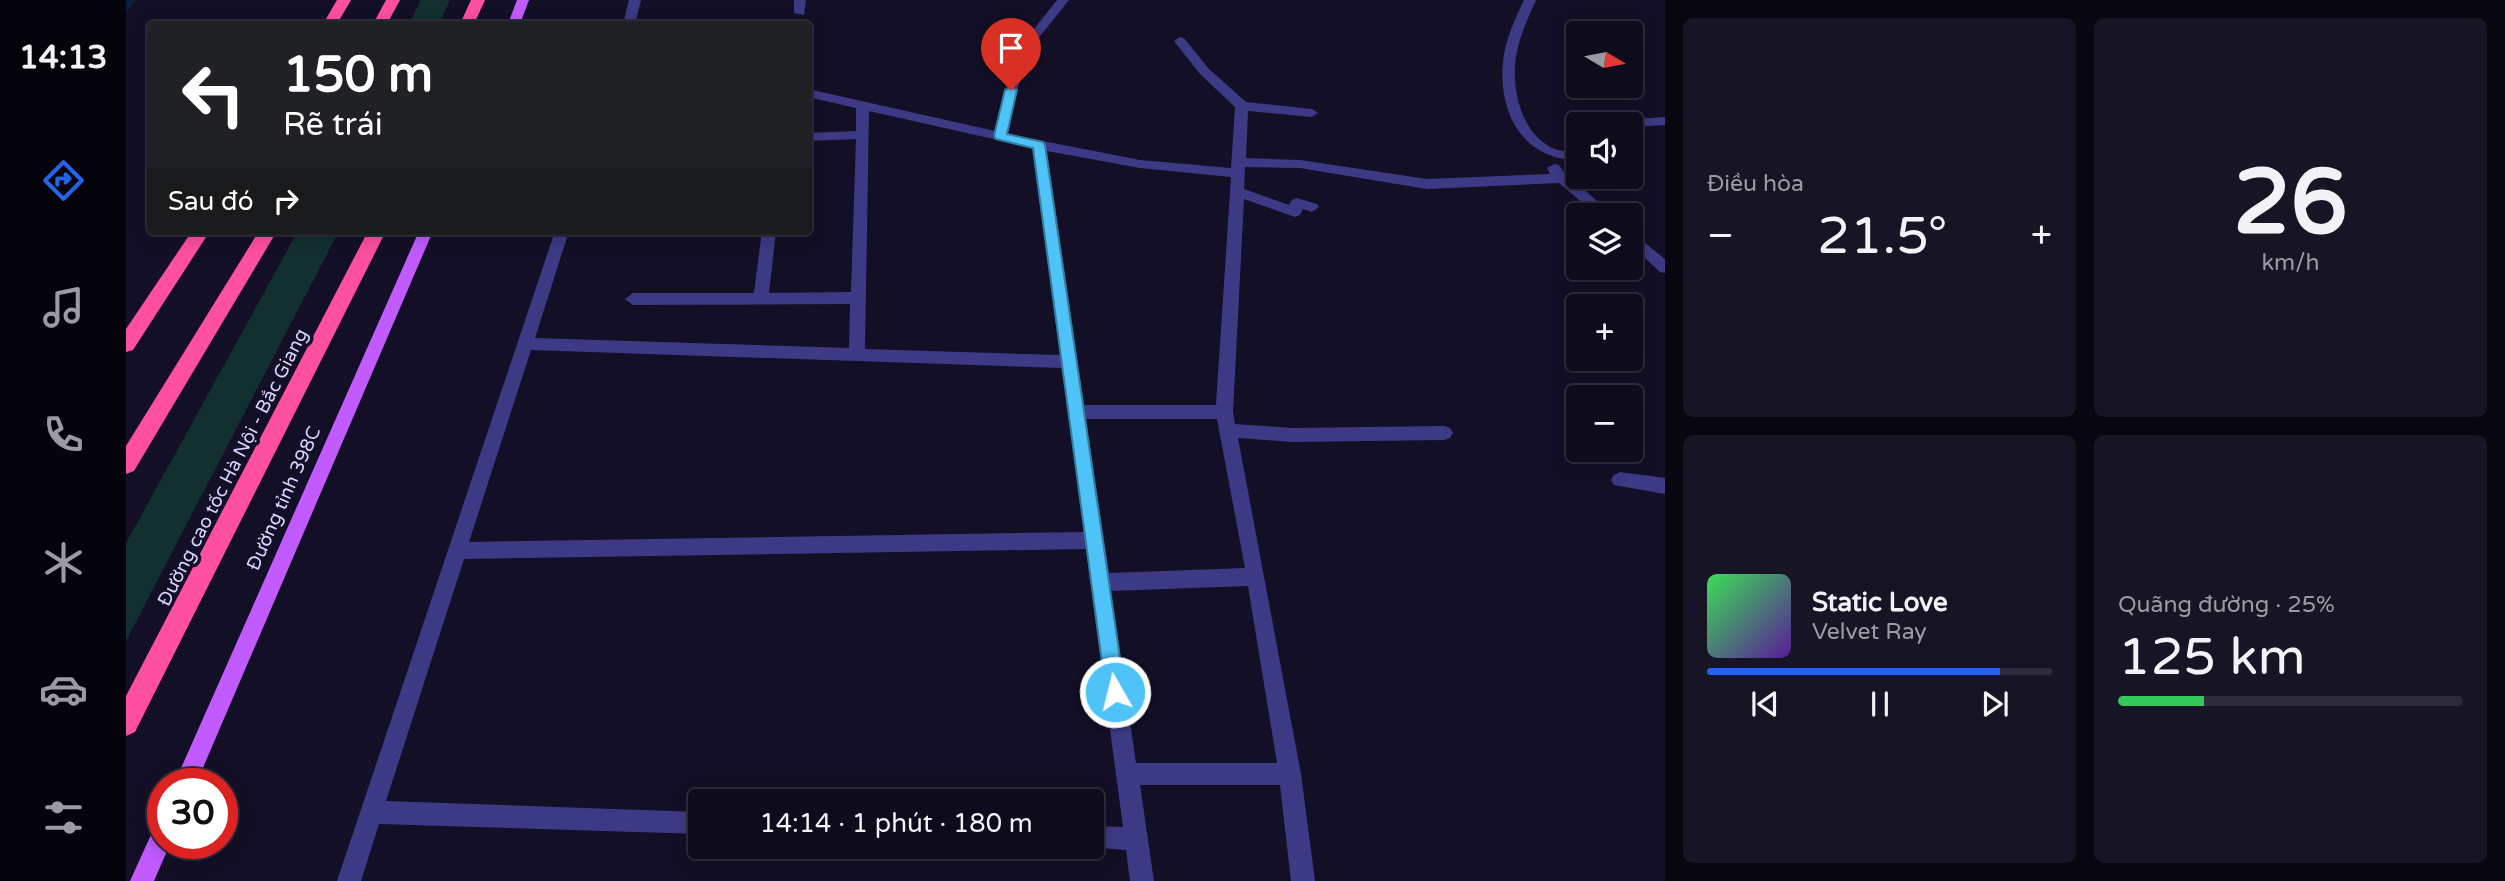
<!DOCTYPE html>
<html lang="vi">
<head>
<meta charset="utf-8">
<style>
  :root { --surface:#0e0b1c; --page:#171425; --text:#f1f3f6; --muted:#9b9ba3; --line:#2e2b3b; --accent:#2563eb }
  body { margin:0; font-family:"Varela Round",sans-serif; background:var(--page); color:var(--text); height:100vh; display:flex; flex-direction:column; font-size:26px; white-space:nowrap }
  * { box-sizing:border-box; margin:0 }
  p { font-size:23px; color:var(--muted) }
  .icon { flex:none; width:38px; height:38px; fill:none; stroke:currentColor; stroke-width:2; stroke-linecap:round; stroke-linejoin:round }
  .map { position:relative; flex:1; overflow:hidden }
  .sheet { display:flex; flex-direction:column; gap:18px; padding:18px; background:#08060f; width:840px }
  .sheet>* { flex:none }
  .banner { position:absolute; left:21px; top:21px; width:665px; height:214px; border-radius:7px; box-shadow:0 4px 18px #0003,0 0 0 2px var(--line); background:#202124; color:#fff; overflow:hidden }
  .needle { width:46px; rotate:100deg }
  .buttons { position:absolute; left:1440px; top:21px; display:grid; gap:14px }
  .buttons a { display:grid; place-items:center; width:77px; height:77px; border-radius:7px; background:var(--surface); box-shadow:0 4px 18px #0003,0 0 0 2px var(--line); font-size:35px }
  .speed { position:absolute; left:21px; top:768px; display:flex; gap:14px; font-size:35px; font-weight:700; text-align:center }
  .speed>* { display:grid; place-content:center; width:91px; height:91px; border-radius:50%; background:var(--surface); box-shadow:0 4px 18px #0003,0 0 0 2px var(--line); line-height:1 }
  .speed .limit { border:10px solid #d22; background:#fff; color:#111 }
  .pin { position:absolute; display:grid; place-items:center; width:60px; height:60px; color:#fff; margin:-72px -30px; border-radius:50% 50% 50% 0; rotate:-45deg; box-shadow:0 0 7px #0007 }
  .pin .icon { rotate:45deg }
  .me { position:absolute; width:77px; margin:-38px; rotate:352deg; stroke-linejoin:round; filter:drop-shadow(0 0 5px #0008) }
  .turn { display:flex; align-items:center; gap:24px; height:147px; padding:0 21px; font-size:32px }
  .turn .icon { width:91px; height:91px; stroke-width:2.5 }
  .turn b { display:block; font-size:49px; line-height:60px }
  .then { display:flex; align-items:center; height:66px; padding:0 21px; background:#0003; gap:14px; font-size:26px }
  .big { font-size:52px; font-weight:600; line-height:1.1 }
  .sheet .tile { flex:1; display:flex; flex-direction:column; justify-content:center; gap:10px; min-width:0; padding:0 24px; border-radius:10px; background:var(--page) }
  .sheet .dial { align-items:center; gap:0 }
  .dial b { font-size:91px; line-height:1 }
  .song { display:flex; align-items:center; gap:21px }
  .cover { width:84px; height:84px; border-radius:10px; background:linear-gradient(135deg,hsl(130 70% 55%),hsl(270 70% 35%)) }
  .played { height:7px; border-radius:4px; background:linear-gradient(90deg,var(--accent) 85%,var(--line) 85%) }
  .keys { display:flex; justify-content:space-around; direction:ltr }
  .heat { display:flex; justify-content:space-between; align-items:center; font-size:38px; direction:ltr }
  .charge { height:10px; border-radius:5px; background:linear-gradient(90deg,#34c759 25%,var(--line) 0) }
  .sheet .tiles { flex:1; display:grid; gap:18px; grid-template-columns:repeat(2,1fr) }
  .trip { position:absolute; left:562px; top:789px; width:416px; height:70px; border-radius:7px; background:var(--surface); box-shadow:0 4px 18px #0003,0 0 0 2px var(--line); font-weight:600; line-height:70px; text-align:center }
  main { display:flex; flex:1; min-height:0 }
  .menu { display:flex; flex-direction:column; width:126px; justify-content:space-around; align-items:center; background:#06040b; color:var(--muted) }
  .menu .icon { width:49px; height:49px }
  .menu .active { color:var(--accent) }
  .menu b { font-size:32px; color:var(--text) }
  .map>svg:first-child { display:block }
  .green { fill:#12302f }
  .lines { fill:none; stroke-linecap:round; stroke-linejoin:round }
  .stream { stroke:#0a1f44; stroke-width:7 }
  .minor { fill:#3d3a85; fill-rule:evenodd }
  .major { fill:#c25bff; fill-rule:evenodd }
  .highway { fill:#ff4fa3; fill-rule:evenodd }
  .route { fill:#4fc3f7; stroke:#337fa1; stroke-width:2 }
  .labels { text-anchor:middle; stroke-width:7; stroke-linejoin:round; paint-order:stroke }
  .street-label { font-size:19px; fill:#d9d4ff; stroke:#130f26 }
</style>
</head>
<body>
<main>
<nav class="menu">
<b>14:13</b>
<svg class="icon active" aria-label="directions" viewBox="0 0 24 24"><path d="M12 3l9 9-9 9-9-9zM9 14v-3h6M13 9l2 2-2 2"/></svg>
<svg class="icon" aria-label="music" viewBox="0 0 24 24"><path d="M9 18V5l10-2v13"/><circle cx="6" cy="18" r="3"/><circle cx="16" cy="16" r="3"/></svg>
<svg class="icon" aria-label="phone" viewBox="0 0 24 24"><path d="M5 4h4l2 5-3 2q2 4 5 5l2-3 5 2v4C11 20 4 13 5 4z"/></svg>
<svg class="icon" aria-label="climate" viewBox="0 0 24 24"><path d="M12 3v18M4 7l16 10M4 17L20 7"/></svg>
<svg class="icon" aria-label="car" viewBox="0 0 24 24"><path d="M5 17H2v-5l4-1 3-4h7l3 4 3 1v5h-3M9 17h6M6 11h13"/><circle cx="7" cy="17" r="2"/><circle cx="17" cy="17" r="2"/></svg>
<svg class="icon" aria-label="filters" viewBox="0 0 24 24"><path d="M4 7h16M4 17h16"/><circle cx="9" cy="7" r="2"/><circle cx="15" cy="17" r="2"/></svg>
</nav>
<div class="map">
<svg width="1539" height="881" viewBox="0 0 1539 881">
  <rect width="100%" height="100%" fill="#130f26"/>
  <path class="green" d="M295,0H324L313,24H283Z
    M172,231H213L0,641V543Z"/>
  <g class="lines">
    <path class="stream" d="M0,7L6,0"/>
    <path class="minor" d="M503,0H515L509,24H497Z
      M668,0H680L678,15L668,13Z
      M931,0H943L911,40L897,67L881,134L1014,160L1105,168L1109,107L1074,74L1048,41L1054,37L1058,38L1082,68L1120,102L1186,109L1192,113L1186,117L1122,111L1120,158L1174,160L1301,179L1424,174L1421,168L1428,164L1433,165L1437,171L1487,215H1471L1433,183L1301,189L1174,168L1119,167L1118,189L1163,205L1166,200L1171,198L1191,204L1193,207L1186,212L1177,209L1174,215L1169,217L1118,199L1107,412L1109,424L1166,428L1318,426L1324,428L1327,433L1324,438L1318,440L1166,442L1112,438L1175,774L1189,881H1165L1154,785H1014L1028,881H1004L1000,850L962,847H966V826L997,827L960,549L338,559L260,801L574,812V834L253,824L235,881H211L429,231H443L409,338L723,348L724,304L507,305L499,299L507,293H628L636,231H650L643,293L725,292L730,139L682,141V133L730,131V108L682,97V89L869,131L885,67L900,39ZM743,111L907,148L934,355L739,349ZM921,151L1014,168L1105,177L1090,405H958ZM405,350L936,368L958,532L343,542ZM960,419H1091L1119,568L983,573ZM1122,586L1151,763H1010L985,591Z
      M1398,0H1410C1402,18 1393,37 1390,57C1385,88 1395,133 1426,148C1435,152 1443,151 1452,152V160C1397,160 1372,113 1377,62C1379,40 1389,19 1398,0Z
      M1539,117V125L1505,127V124H1488L1495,120Z
      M1505,232L1539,259V273L1534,272L1505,245Z
      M1494,472L1539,478V494L1488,485L1485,480L1488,475Z"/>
    <path class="major" d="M391,0H403L394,24H382Z
      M293,231H307L70,784H48Z
      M37,823V844H44L28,881H4L29,826Z"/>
    <path class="highway" d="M211,0H225L211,24H197Z
      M260,0H274L261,24H247Z
      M345,0H359L348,24H334Z
      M66,231H84L7,350L0,352V329Z
      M133,231H151L8,471L0,474V446Z
      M242,231H260L9,732L0,736V696Z"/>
  </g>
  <path class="route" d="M885,87L891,90L881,134L917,142L919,145L999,692L996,699L989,702L983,699L980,692L907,148L870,139L868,136L879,90Z"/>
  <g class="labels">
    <g class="street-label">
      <text transform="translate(106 467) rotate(-63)" y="7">Đường cao tốc Hà Nội - Bắc Giang</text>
      <text transform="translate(157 498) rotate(-66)" y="7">Đường tỉnh 398C</text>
    </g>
  </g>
</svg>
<div class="buttons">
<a><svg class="needle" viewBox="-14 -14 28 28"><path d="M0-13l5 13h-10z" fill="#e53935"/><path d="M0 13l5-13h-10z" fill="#9b9ba3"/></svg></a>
<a><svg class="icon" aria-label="sound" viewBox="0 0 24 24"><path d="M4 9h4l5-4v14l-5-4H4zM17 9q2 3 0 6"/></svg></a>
<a><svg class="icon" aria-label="layers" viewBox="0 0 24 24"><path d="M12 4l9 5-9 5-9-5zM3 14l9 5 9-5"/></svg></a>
<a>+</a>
<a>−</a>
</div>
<div class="speed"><div class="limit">30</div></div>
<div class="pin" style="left:885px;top:90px;background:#d93025"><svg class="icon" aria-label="arrive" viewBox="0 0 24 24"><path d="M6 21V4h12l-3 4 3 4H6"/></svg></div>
<svg class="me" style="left:989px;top:692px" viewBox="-20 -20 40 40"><circle r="17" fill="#4fc3f7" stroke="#fff" stroke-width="3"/><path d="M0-11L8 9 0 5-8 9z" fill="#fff"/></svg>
<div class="trip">14:14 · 1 phút · 180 m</div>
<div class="banner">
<div class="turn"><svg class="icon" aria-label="left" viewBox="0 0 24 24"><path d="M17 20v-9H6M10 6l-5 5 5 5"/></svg><div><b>150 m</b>Rẽ trái</div></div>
<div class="then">Sau đó<svg class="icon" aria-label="right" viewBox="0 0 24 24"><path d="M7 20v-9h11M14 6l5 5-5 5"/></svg></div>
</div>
</div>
<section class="sheet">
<div class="tiles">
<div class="tile"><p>Điều hòa</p>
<div class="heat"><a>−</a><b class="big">21.5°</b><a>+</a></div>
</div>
<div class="tile dial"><b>26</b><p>km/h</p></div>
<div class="tile">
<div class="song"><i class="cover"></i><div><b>Static Love</b><p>Velvet Ray</p></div></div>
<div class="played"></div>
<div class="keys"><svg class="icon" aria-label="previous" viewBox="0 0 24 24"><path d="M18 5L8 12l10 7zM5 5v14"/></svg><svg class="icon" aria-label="pause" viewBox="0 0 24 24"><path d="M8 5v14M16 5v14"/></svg><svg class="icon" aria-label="next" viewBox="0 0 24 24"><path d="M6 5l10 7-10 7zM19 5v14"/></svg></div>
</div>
<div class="tile"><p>Quãng đường · 25%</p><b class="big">125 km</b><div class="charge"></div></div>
</div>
</section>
</main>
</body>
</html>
